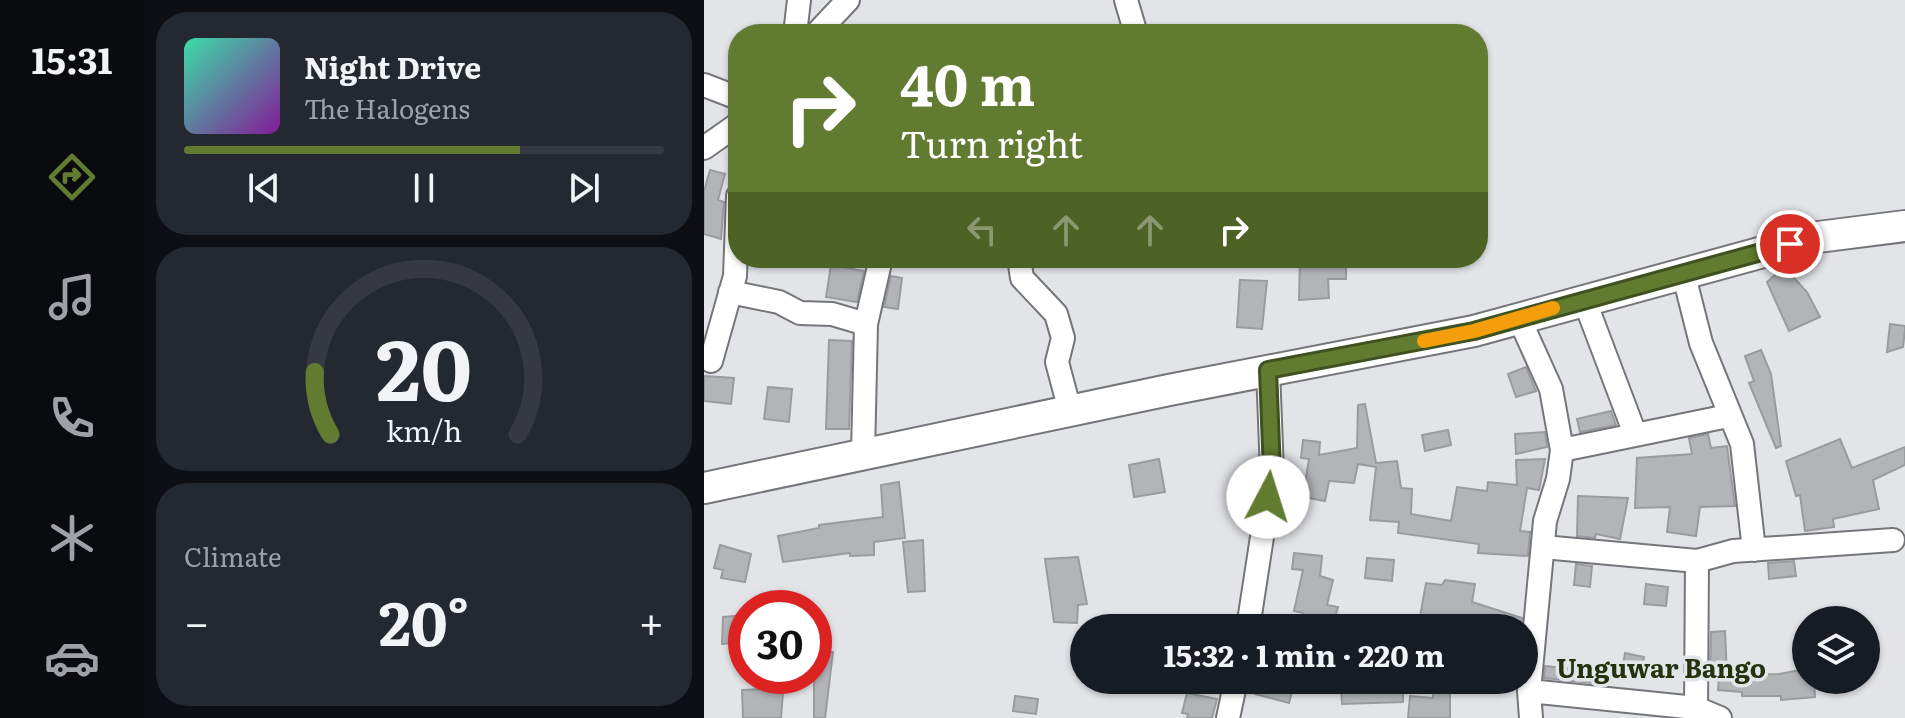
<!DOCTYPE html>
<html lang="en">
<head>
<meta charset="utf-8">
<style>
  :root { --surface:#171b24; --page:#242831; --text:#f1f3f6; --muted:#9ea1a6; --line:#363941; --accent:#617c30 }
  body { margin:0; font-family:Literata,serif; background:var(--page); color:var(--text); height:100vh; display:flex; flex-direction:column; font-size:30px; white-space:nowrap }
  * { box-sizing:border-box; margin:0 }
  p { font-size:26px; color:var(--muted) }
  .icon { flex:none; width:44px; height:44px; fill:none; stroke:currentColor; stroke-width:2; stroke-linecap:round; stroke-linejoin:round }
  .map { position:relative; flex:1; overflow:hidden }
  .side { display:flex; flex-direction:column; gap:12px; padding:12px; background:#0d0f14; width:560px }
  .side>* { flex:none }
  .top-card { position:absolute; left:24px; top:24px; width:760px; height:244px; border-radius:32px; box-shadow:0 2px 6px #0004; background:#617c30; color:#fff; overflow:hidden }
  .fabs { position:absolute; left:1088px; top:606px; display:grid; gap:16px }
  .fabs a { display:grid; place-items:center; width:88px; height:88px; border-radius:50%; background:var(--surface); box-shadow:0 2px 6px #0004; font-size:40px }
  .speed { position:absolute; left:24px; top:590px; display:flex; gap:16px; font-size:40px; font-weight:700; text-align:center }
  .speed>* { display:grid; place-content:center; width:104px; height:104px; border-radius:50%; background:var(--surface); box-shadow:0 2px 6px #0004; line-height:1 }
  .speed .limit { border:12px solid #d22; background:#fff; color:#111 }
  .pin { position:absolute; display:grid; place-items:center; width:68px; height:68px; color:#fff; margin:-34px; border:4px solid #fff; border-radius:50%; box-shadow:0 2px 8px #0007 }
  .me { position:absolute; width:88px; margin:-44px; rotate:5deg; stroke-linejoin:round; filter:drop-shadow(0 0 6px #0008) }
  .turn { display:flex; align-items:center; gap:28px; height:168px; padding:0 40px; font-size:36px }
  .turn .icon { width:104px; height:104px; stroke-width:2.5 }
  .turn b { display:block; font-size:56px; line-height:68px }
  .lanes { display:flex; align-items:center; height:76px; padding:0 40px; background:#0003; justify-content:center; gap:40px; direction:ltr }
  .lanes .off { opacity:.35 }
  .big { font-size:60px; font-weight:700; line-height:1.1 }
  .side .tile { flex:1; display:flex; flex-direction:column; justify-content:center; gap:12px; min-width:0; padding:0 28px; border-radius:32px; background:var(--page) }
  .side .dial { align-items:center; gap:0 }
  .dial svg { height:208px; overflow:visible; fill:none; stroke:var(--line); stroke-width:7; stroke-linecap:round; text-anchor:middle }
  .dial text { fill:var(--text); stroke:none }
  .song { display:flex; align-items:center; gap:24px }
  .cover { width:96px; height:96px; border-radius:12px; background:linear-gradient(135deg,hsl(160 70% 55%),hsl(290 70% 35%)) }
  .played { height:8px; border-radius:4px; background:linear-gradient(90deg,var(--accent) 70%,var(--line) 70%) }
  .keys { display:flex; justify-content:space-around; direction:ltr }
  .heat { display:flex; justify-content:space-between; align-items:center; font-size:44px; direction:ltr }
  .trip { position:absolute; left:366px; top:614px; width:468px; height:80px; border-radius:40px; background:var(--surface); box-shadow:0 2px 6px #0004; font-weight:700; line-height:80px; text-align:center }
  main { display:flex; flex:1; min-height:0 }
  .menu { display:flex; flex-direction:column; width:144px; justify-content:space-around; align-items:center; background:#090b0e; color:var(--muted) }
  .menu .icon { width:56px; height:56px }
  .menu .active { color:var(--accent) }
  .menu b { font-size:36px; color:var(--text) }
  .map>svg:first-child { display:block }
  .building { fill:#b3b4b8; stroke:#9a9b9f; stroke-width:2 }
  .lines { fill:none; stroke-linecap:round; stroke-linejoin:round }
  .street-casing { stroke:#75767a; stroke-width:26 }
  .secondary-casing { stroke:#75767a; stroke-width:34 }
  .street { stroke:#fff; stroke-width:22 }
  .secondary { stroke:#fff; stroke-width:30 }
  .route-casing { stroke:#3f511f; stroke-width:20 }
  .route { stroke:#617c30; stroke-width:14 }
  .slow { stroke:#f59e0b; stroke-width:14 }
  .labels { text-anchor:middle; stroke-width:7; stroke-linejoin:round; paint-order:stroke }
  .quarter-label { font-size:26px; font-weight:bold; fill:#25320e; stroke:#e3e4e8 }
</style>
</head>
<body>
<main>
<nav class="menu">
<b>15:31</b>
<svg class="icon active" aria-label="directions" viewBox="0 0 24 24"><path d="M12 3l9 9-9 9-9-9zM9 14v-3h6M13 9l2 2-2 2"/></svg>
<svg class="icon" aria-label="music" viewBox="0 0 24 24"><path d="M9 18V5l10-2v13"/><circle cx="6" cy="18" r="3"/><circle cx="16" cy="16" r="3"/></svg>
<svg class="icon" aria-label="phone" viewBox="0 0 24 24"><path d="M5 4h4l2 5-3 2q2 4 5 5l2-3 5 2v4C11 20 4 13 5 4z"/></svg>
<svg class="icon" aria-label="climate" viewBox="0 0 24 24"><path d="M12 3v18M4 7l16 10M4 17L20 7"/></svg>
<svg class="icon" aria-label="car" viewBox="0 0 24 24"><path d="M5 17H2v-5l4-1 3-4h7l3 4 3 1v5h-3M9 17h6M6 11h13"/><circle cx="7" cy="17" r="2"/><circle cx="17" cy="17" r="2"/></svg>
</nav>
<section class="side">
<div class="tile">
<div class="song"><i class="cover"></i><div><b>Night Drive</b><p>The Halogens</p></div></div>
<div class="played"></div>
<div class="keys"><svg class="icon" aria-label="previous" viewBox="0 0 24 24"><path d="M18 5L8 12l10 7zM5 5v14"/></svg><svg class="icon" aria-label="pause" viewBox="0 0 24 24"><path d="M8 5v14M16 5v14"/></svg><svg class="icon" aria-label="next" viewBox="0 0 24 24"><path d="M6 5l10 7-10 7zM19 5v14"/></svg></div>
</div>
<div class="tile dial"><svg viewBox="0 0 100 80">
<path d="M14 69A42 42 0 1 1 86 69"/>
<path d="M14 69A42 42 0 0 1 8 45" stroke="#617c30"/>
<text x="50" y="56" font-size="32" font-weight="700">20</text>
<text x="50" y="72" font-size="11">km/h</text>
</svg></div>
<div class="tile"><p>Climate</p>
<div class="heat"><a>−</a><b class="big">20°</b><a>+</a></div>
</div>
</section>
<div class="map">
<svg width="1201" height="718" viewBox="0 0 1201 718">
  <rect width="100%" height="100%" fill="#e3e4e8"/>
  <path class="building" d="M6,170L21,174L14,200L20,202L17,239L0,234V191Z
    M596,258H642V279H624L625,298L595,300Z
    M127,265L160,271L153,302L122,297Z
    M1080,267L1103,292L1116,317L1085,331L1063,282Z
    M187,276L198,278L194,309L180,307Z
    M536,280L563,281L558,329L533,327Z
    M1186,324L1201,326V330L1199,347L1183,352Z
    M125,340L148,341L145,429H122Z
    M1057,350L1067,374L1077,446L1072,448L1045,383L1050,381L1041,356Z
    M822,367L832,391L812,397L804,374Z
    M0,376L30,378L27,404L0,401Z
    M64,387L88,389L85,422L60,419Z
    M661,404L672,463L693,461L697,488L708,489L707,514L747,521L753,487L783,491L784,482L813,485L812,460L841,459L835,490L823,488L816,531L826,532L824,556L774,553L775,544L694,533L695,522L666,520L672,467L654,464L650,483L625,481L621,501L599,497L605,459L597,458L599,440L616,442L615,455L653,448L654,405Z
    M907,411L912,425L876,432L873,419Z
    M744,430L747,445L721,451L718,435Z
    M841,432L843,447L812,454L811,434Z
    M1004,434L1007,448L1023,446L1031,506L996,507L992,536L963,532L966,507L931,508L933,458L988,454L985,438Z
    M1136,439L1148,468L1201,447V465L1169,480L1175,509L1129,519L1130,527L1101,531L1096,495L1092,496L1082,461Z
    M455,459L461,492L430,497L425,465Z
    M195,482L201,538L170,542V555L146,556V553L79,562L74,536L115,528V525L179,517L177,485Z
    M874,496L924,498L916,539L892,534L891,538L873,536Z
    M219,540L221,591L204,592L199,542Z
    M16,545L47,554L41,582L17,578L19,570L10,568Z
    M590,553L618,556L616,576L629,580L623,605L634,607L628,628H594L599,613L590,611L599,570L588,569Z
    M374,557L383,604L374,605L373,623L350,622L341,559Z
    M663,558L690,560L688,581L661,578Z
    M1090,561L1092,576L1065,579L1064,563Z
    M872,564L888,566L886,587L870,585Z
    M741,580L771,584L768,602L818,618L817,628H714L722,583L738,585Z
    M942,584L964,587L962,606L940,604Z
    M41,615L42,642L18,644L19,617Z
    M1021,631L1023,675L1075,674L1102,669V680H1110L1111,697L1077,700V696H1038V692L1014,690L1015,676L1006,675L1007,632Z
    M110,649L129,652L121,718H110Z
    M921,653L940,657L936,676L918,672Z
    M841,666L882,670L892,674L888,683L840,678Z
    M60,679L80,680L77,718H39L38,690L60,689Z
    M554,680H591L585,703L551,694Z
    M729,680H746V718H704L706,696L729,698Z
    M637,687L699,690V702L638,704Z
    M483,693L513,699L508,718H483L484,714L478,713Z
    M311,696L334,699L332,714L309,711Z"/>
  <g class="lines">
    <defs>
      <path id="street" d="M422,0L432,34
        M91,34L95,0
        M112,34L144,0
        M0,85L34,98
        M0,148L34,124
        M315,258L318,278L352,314L359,338L353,362L366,411
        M979,272L997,343L1038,444L1050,550
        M26,292L75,302L96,313L128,314L162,324L159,454
        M880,299L931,434
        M815,318L847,389L858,450L854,479L841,521L825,691L992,708
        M162,324L177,258
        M7,361L31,276L34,196
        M858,450L1024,416
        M839,547L993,561
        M544,628L568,472L564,370
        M825,691L827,718
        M524,718L532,680
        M1016,718L992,708L993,561L1029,551L1189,540"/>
      <path id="secondary" d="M0,488L465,390L770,331L1114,237L1201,226"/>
    </defs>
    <use href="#street" class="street-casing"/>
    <use href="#secondary" class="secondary-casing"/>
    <use href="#street" class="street"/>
    <use href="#secondary" class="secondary"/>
  </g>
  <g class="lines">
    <defs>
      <path id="route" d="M564,497L568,472L564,370L770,331L1086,244"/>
    </defs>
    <use href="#route" class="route-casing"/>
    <use href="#route" class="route"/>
    <path class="slow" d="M720,341L770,331L849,308"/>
  </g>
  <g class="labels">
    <g class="quarter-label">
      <text x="957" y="678">Unguwar Bango</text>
    </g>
  </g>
</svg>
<div class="fabs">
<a><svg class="icon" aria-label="layers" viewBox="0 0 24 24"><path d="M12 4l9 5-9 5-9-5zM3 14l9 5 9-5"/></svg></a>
</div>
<div class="speed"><div class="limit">30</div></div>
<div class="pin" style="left:1086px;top:244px;background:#d93025"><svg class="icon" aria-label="arrive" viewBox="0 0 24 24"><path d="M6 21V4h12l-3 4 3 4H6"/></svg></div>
<svg class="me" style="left:564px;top:497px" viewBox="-20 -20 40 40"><circle r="19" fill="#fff"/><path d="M0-13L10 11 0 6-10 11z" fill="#617c30"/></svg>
<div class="trip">15:32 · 1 min · 220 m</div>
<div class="top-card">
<div class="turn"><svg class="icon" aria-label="right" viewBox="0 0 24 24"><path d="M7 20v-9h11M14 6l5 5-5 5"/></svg><div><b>40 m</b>Turn right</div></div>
<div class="lanes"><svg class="icon off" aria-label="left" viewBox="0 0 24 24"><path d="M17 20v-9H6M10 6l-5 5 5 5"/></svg><svg class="icon off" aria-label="ahead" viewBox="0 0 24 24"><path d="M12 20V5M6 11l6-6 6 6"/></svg><svg class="icon off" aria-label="ahead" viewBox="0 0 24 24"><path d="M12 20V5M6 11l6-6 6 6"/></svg><svg class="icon" aria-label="right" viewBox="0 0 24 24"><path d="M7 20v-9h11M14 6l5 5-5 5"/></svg></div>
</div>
</div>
</main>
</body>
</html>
